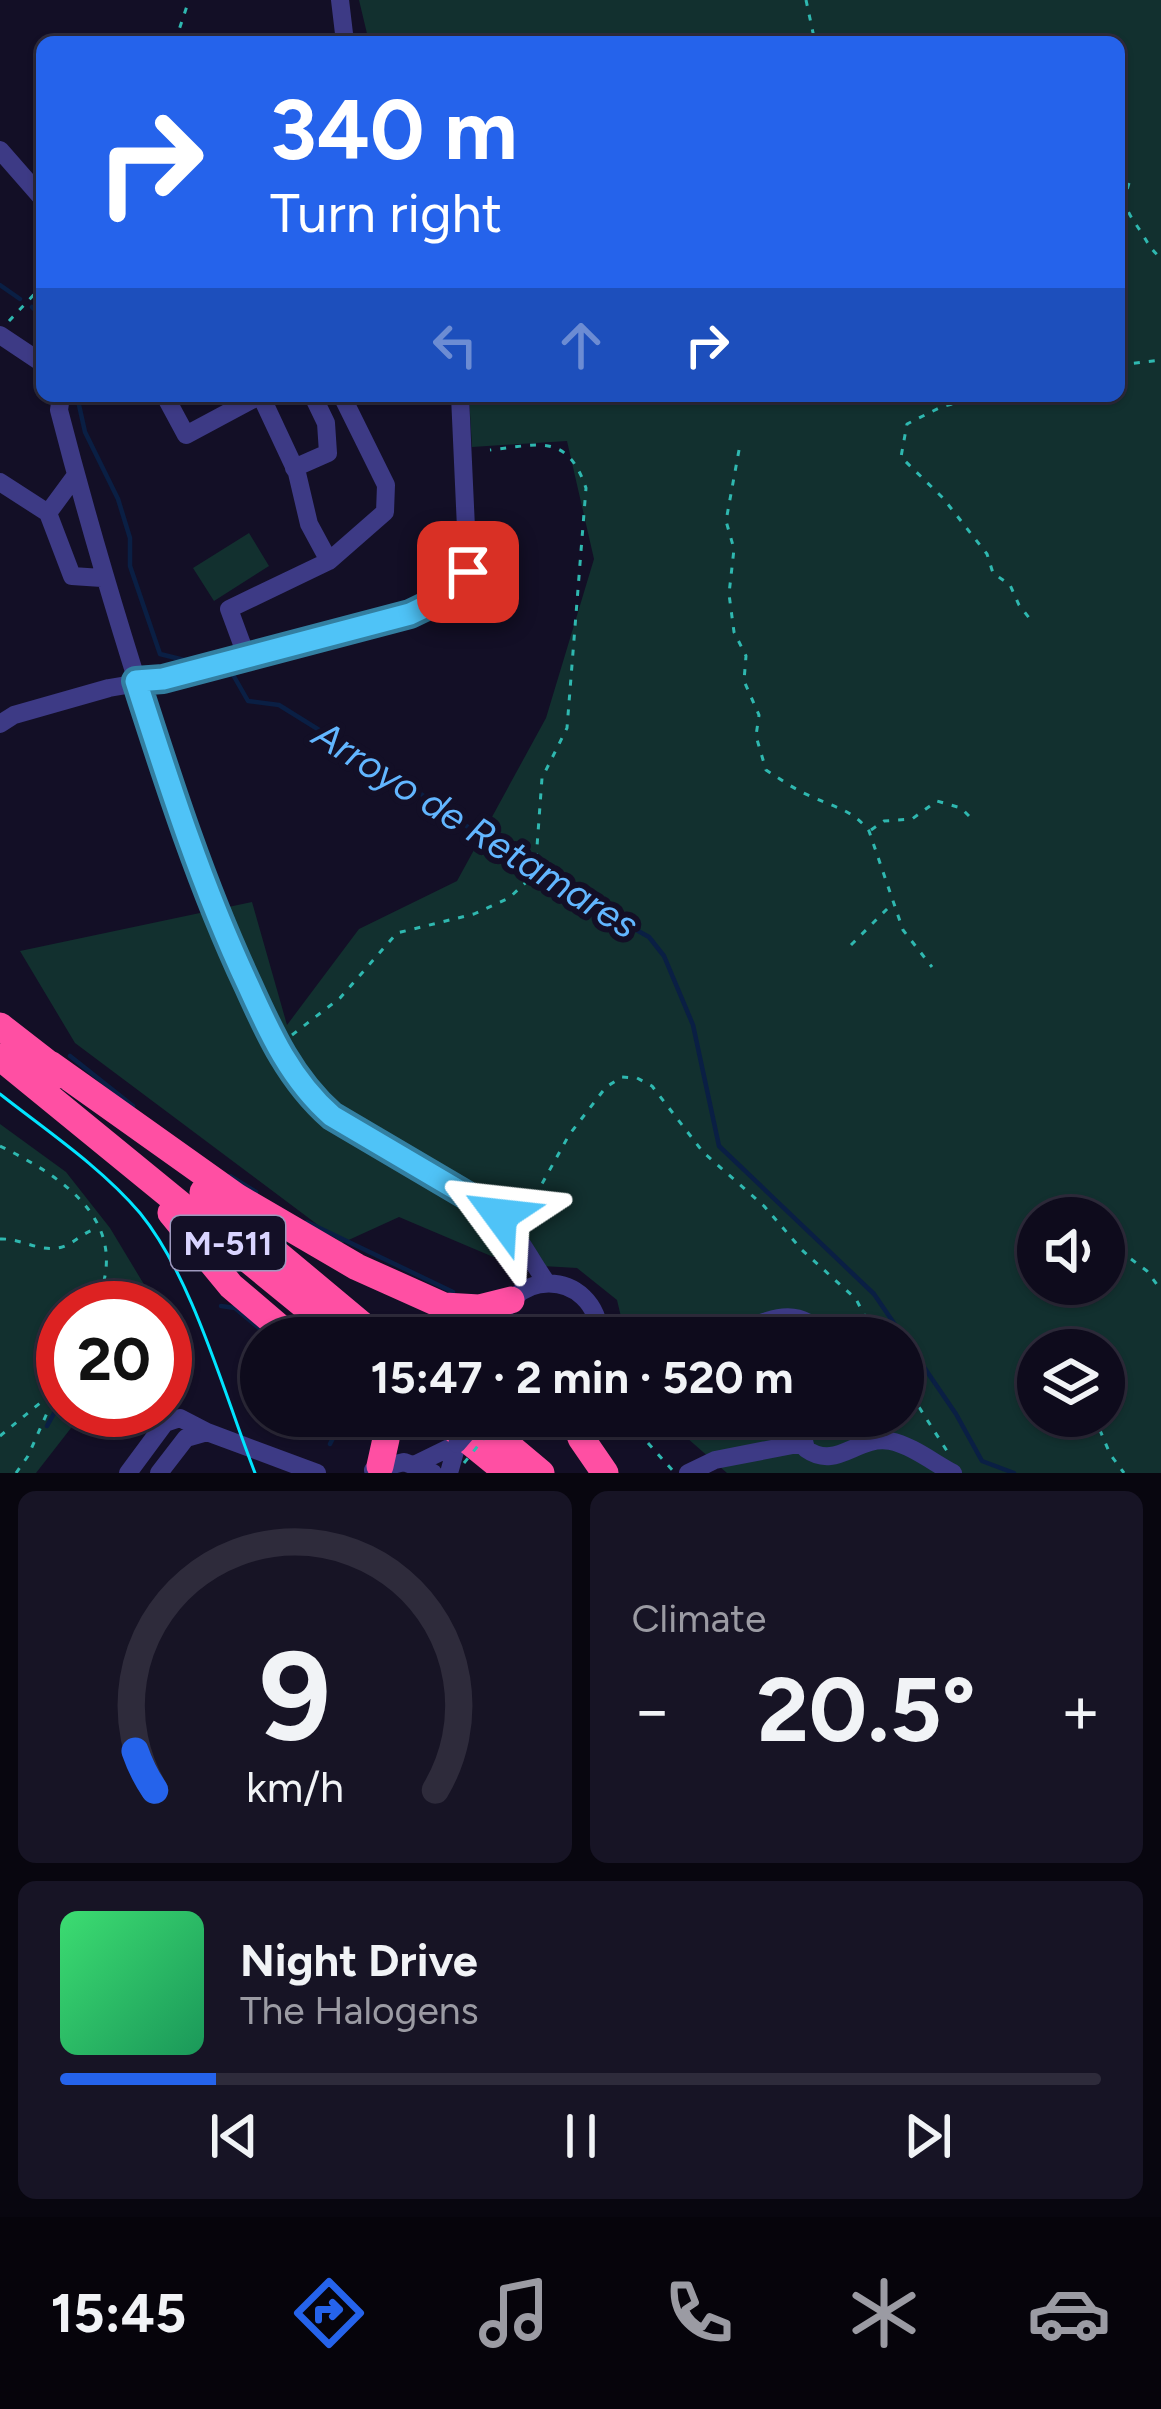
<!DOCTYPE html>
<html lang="en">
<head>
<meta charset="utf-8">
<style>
  :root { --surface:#0e0b1c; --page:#171425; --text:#f1f3f6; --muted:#9b9ba3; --line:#2e2b3b; --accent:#2563eb }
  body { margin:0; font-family:Figtree,sans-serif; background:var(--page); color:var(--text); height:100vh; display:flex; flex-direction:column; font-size:45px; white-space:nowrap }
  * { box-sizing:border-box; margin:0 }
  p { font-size:39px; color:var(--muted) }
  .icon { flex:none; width:66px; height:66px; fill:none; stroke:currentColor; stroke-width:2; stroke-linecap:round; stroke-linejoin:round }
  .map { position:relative; height:1473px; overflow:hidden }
  .details { display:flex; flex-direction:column; gap:18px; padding:18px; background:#08060f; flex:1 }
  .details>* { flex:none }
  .top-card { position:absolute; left:36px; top:36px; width:1089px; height:366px; border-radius:18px; box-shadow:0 3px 9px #0004,0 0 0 3px var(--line); background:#2563eb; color:#fff; overflow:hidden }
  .fabs { position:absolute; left:1017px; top:1197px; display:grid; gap:24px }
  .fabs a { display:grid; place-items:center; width:108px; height:108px; border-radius:50%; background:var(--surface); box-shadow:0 3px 9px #0004,0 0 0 3px var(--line); font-size:60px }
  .speed { position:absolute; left:36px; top:1281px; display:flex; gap:24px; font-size:60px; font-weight:700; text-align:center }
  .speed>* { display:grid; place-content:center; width:156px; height:156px; border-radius:50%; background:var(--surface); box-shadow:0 3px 9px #0004,0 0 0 3px var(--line); line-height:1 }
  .speed .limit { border:18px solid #d22; background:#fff; color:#111 }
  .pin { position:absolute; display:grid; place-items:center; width:102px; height:102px; color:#fff; margin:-51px; border-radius:24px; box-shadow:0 6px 18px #0006 }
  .me { position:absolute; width:132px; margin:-66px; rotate:300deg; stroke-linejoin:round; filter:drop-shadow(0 0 9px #0008) }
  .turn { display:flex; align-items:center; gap:42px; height:252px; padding:0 36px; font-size:54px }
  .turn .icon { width:156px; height:156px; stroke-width:2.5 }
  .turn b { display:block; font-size:84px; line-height:102px }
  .lanes { display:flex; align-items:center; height:114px; padding:0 36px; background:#0003; justify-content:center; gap:60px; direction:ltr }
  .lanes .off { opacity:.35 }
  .big { font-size:90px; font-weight:700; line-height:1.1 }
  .details .card { flex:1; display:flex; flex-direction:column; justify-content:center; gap:18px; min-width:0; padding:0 42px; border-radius:18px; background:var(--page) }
  .details .dial { align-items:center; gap:0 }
  .dial svg { height:312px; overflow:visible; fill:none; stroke:var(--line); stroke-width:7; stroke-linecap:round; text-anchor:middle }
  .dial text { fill:var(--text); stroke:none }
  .song { display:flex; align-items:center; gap:36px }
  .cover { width:144px; height:144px; border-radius:18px; background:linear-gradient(135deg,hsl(140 70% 55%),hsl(150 70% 35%)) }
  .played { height:12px; border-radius:6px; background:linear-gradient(90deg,var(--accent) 15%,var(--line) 15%) }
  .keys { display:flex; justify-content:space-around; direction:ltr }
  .heat { display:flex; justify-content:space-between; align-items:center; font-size:66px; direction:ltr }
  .details .tiles { flex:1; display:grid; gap:18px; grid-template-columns:1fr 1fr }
  .card:last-child { grid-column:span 2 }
  .trip { position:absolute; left:240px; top:1317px; width:684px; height:120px; border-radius:60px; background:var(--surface); box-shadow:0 3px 9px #0004,0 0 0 3px var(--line); font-weight:700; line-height:120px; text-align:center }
  .tabs { display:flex; height:192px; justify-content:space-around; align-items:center; background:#06040b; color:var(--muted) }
  .tabs .icon { width:84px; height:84px }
  .tabs .selected { color:var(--accent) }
  .tabs b { font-size:54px; color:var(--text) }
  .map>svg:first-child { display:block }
  .green { fill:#12302f; fill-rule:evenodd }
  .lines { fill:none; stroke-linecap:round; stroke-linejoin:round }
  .stream { stroke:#0a1f44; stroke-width:4.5 }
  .path { stroke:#2fb8b0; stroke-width:3; stroke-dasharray:6 9; stroke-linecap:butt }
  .minor { stroke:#3d3a85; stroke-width:18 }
  .highway { stroke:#ff4fa3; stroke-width:27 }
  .tram { stroke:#00e5ff; stroke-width:3 }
  .path-bridge { stroke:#2fb8b0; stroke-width:3; stroke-dasharray:6 9; stroke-linecap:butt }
  .minor-bridge { stroke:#3d3a85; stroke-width:18 }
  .route-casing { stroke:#337fa1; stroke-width:30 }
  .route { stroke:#4fc3f7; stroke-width:21 }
  .labels { text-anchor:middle; stroke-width:12; stroke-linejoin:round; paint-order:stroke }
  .shield { fill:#130f26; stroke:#9e99be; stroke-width:3 }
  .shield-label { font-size:33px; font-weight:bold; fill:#d9d4ff }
  .water-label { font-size:39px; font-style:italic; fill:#62b6ff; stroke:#130f26 }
</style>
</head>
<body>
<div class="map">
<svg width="1161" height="1473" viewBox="0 0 1161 1473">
  <rect width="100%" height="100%" fill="#130f26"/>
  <path class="green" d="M359,0H1161V1473H727L662,1416H903V1338H832L863,1323L819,1338H626L617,1300L577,1268L525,1265L491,1256L399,1217L342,1243L75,1043L20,951L252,902L287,1025L359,929L457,881L546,718L594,559L567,441L472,447L469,396H1119V42H369ZM1038,1218H1104V1284H1038ZM1038,1350H1104V1416H1038Z
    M249,533L269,566L214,601L193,568Z
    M0,1124L66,1172L110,1228L157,1306L63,1308V1410H85L36,1473H0Z"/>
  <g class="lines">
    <path class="stream" d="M0,285L20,299
      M32,307L42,316
      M77,396L85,432L118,499L130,538V566L160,654L192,662
      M232,673L248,701L279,705L411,787L535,874L649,937L664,956L693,1025L719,1146L874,1294L956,1414L982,1461L1014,1473
      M70,1056L133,1106
      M230,1176L256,1192
      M307,1222L453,1292
      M221,1306L235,1308L271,1338
      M152,1308H153
      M47,1426L63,1397
      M330,1444L339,1426L338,1416"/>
    <path class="path" d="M806,0L815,42
      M175,42L189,0
      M1129,183C1121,208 1129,213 1141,232C1148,243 1150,249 1161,258
      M9,321L42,286
      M1119,365L1161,360
      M981,396L941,407L907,424L901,457L943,498L987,554L993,573L1010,585L1019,605L1034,624
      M739,450L726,521L734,549L729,594L734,632L746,656L744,681L759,715L756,736L766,770C780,779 794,789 810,796C833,807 852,809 869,831L903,930L932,967
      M871,830L884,821L912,819L937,801L961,808L972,819
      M851,945L890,906
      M292,1035L340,998L397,933L474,914L509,898L535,874L542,778L567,728L586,488C567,432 538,445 490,450
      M0,1146C67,1179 135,1225 94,1308
      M528,1226L538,1191L569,1135L606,1087L622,1077L637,1078L652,1086L703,1152L764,1206L802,1250L856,1299L876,1338
      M0,1239C21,1238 40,1253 62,1247C75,1243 84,1231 99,1228
      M1131,1259L1147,1271L1161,1290
      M903,1382L947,1451
      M612,1416L648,1443L674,1472
      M1094,1416L1110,1454L1124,1473
      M0,1436L57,1389
      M16,1473L28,1456L63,1377"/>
    <path class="minor" d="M340,0L345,42
      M0,150L42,198
      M0,335L42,363
      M61,396L59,410C92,538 130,663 172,789C204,887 255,1047 332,1116L500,1215C520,1236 530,1260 547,1283
      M165,396L186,435L259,396
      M261,396L297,473L309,524L329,561L385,512L386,485L342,396
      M294,468L328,453L326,423L313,396
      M0,482L48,513L72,576L102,578
      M48,513L76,475
      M246,655L229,609L329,561
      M0,724L14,715L109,688L162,679L410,614L460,590L468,572L460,396
      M498,1338C500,1266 597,1265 600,1338
      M626,1338H671
      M722,1338C761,1326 794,1298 825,1338
      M821,1416L802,1433L806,1449C837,1471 857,1435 890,1441C911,1445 934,1463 953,1473
      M416,1464L457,1444
      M373,1470L404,1462L433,1473
      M128,1473L165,1423L180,1418L207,1432L317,1473
      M159,1473L186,1438L207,1432
      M449,1473L457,1444
      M688,1473L715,1460L803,1443"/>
    <path class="highway" d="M0,1026L63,1075
      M0,1057L344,1338
      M50,1064L237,1197L357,1267L444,1306L479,1308L511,1300
      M203,1192L378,1338
      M171,1213L231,1286L292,1338
      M438,1416L508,1473
      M473,1416L541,1473
      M573,1416L581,1438L605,1473
      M380,1466L386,1439L383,1416"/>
    <path class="tram" d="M0,1094C47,1131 101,1167 140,1213C193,1278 224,1394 255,1473"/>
    <path class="path-bridge" d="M495,1425L502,1416
      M464,1463L485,1437"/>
    <path class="minor-bridge" d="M457,1444L481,1416"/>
  </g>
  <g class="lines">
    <defs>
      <path id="route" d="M468,572L460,590L410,614L163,679L136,681C169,784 202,887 248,985C270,1034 291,1080 332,1116L500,1215"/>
    </defs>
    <use href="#route" class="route-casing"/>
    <use href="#route" class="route"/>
  </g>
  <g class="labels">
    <rect class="shield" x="171" y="1216" width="114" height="54" rx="9"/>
    <g class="shield-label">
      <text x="228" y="1255">M-511</text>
    </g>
    <g class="water-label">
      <text transform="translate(476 829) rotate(32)" y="14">Arroyo de Retamares</text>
    </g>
  </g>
</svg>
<div class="fabs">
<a><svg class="icon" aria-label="sound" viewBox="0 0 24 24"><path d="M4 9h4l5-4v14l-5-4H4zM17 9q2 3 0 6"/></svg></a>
<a><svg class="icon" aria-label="layers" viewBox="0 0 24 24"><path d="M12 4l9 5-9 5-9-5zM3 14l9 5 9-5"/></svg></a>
</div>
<div class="speed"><div class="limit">20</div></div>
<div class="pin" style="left:468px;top:572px;background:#d93025"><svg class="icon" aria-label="arrive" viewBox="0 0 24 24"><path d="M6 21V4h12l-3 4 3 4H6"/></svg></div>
<svg class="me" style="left:500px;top:1215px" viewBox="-20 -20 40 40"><path d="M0-17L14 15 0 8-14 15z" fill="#4fc3f7" stroke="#fff" stroke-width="4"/></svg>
<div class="trip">15:47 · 2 min · 520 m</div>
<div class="top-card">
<div class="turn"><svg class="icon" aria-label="right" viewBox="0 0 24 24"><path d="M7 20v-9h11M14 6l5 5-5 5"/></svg><div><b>340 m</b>Turn right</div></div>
<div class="lanes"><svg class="icon off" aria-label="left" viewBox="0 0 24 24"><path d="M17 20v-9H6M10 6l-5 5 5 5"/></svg><svg class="icon off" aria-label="ahead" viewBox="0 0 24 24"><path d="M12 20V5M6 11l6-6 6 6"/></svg><svg class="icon" aria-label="right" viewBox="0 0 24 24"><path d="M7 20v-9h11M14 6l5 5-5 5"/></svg></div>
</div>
</div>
<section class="details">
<div class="tiles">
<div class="card dial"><svg viewBox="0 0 100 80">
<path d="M14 69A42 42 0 1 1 86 69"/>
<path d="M14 69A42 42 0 0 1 9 59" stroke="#2563eb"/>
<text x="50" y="56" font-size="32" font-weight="700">9</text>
<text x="50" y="72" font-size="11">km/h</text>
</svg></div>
<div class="card"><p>Climate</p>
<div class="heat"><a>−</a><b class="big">20.5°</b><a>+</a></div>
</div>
<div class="card">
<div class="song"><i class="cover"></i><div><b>Night Drive</b><p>The Halogens</p></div></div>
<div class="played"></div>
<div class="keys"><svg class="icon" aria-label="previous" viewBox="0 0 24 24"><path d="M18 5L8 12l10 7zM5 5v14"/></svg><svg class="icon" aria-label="pause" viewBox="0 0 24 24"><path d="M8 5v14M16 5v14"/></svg><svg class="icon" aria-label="next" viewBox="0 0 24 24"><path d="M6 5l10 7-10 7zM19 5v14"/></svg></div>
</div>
</div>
</section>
<nav class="tabs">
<b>15:45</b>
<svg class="icon selected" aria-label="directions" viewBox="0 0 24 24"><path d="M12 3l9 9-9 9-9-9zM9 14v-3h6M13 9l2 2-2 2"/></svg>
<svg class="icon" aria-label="music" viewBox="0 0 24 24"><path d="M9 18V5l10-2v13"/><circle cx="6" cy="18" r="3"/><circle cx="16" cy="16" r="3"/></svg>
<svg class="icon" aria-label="phone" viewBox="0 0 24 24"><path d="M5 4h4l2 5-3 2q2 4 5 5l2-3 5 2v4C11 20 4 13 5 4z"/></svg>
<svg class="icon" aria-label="climate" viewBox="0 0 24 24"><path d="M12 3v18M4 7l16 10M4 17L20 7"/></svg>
<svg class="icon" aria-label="car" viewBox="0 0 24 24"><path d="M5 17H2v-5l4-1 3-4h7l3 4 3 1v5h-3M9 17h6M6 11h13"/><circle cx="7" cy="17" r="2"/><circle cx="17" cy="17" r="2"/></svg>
</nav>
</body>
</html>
